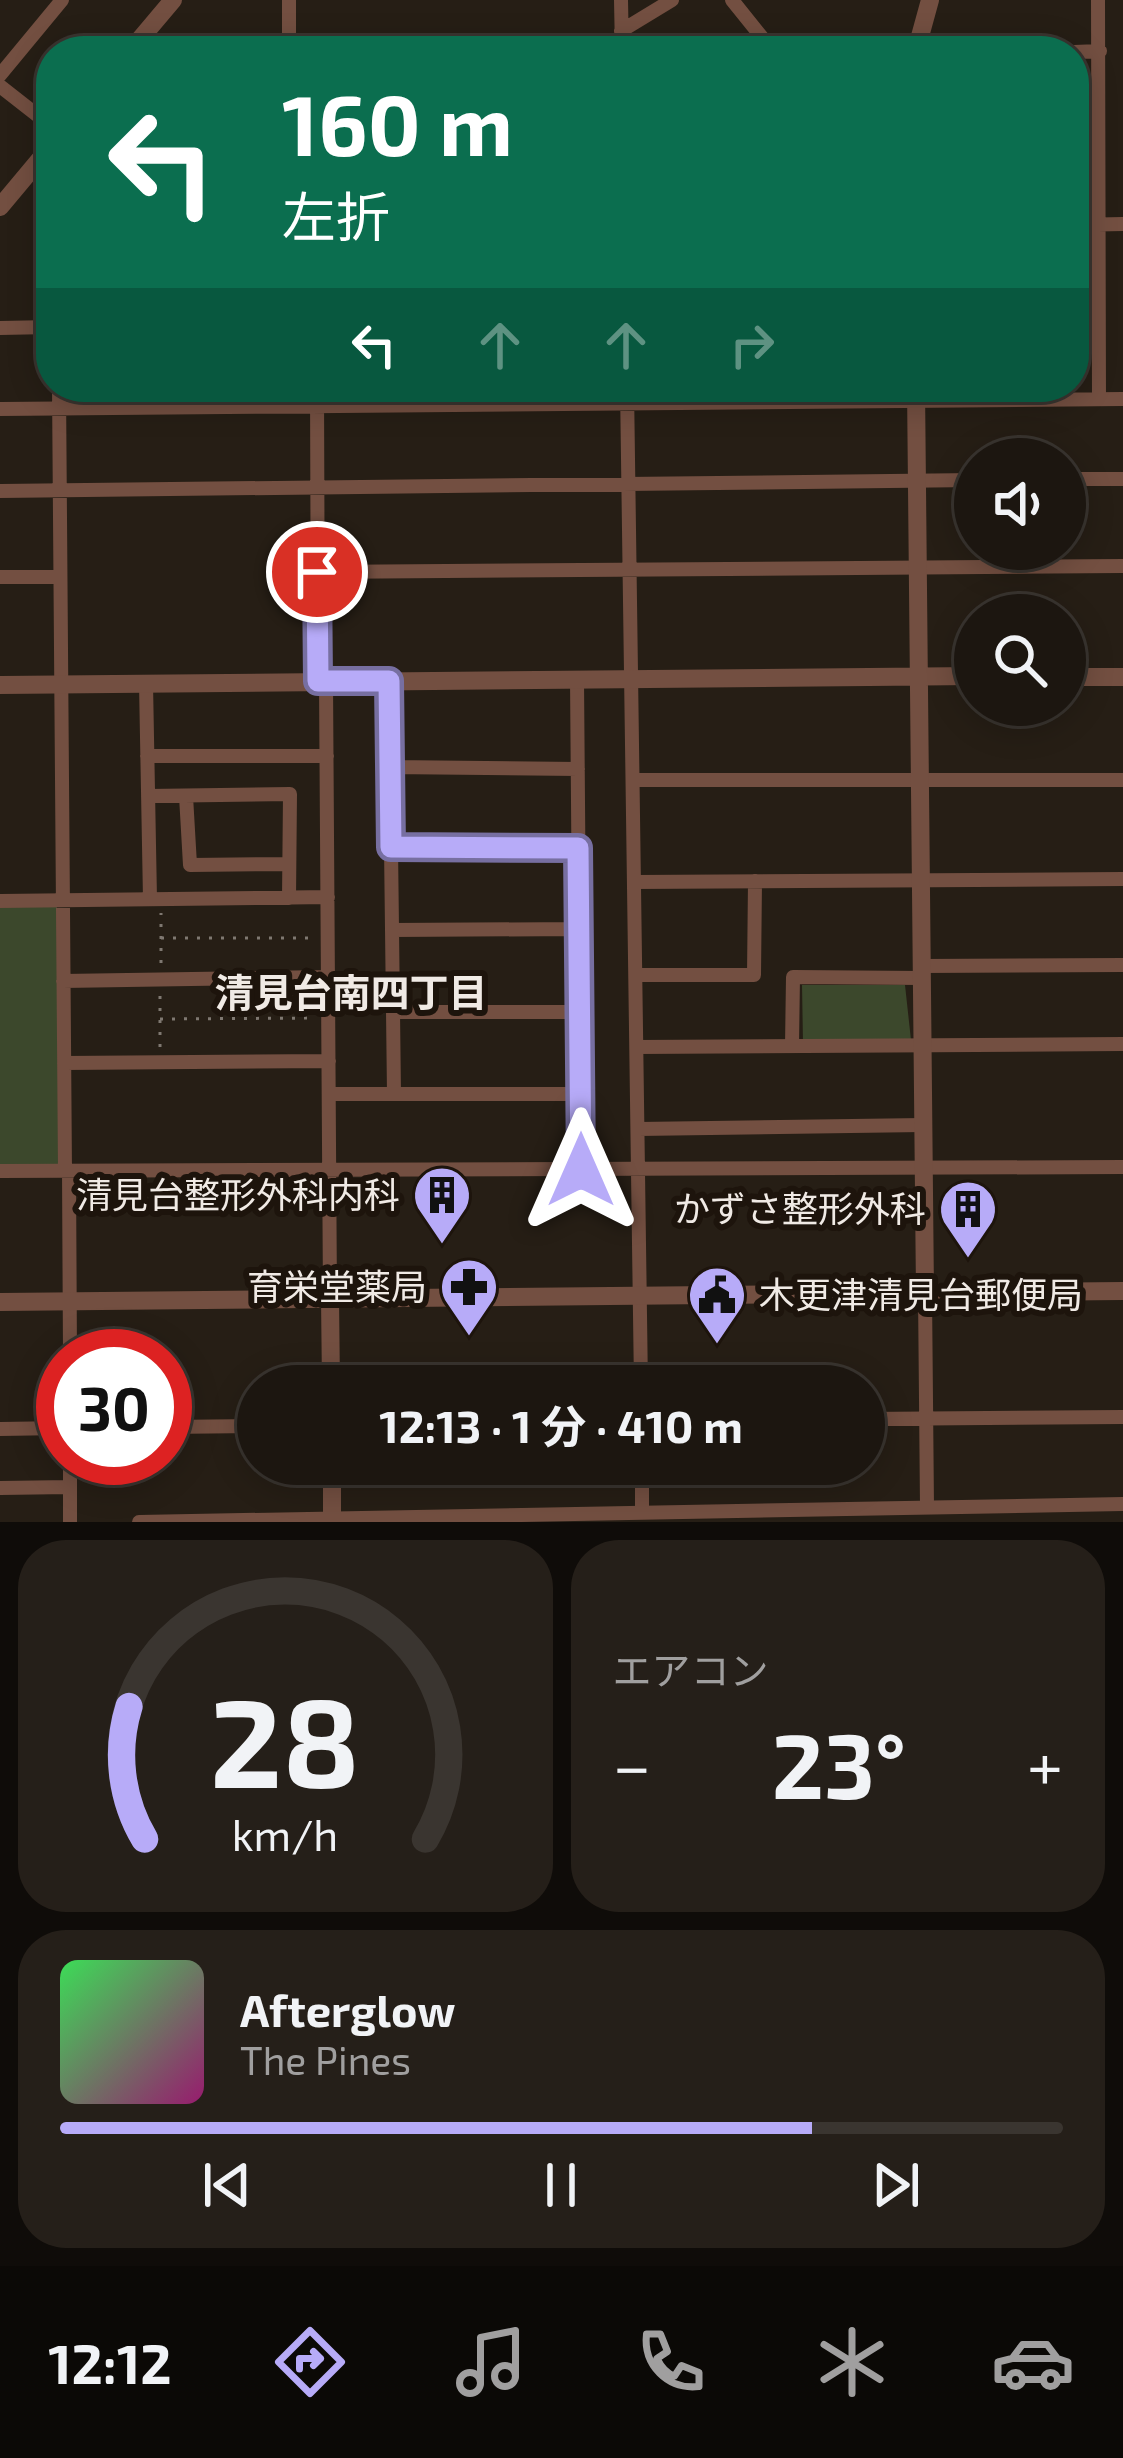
<!DOCTYPE html>
<html lang="ja">
<head>
<meta charset="utf-8">
<style>
  :root { --surface:#1c1610; --page:#251f19; --text:#f1f3f6; --muted:#a09f9f; --line:#3a3530; --accent:#b7abf8 }
  body { margin:0; font-family:"Exo 2","Noto Sans JP",sans-serif; background:var(--page); color:var(--text); height:100vh; display:flex; flex-direction:column; font-size:45px; white-space:nowrap }
  * { box-sizing:border-box; margin:0 }
  p { font-size:39px; color:var(--muted) }
  .icon { flex:none; width:66px; height:66px; fill:none; stroke:currentColor; stroke-width:2; stroke-linecap:round; stroke-linejoin:round }
  .map { position:relative; height:1522px; overflow:hidden }
  .side { display:flex; flex-direction:column; gap:18px; padding:18px; background:#0f0c09; flex:1 }
  .side>* { flex:none }
  .guide { position:absolute; left:36px; top:36px; width:1053px; height:366px; border-radius:48px; box-shadow:0 6px 30px #0003,0 0 0 3px var(--line); background:#0b6e4f; color:#fff; overflow:hidden }
  .controls { position:absolute; left:954px; top:438px; display:grid; gap:24px }
  .controls a { display:grid; place-items:center; width:132px; height:132px; border-radius:50%; background:var(--surface); box-shadow:0 6px 30px #0003,0 0 0 3px var(--line); font-size:60px }
  .speed { position:absolute; left:36px; top:1329px; display:flex; gap:24px; font-size:60px; font-weight:700; text-align:center }
  .speed>* { display:grid; place-content:center; width:156px; height:156px; border-radius:50%; background:var(--surface); box-shadow:0 6px 30px #0003,0 0 0 3px var(--line); line-height:1 }
  .speed .limit { border:18px solid #d22; background:#fff; color:#111 }
  .pin { position:absolute; display:grid; place-items:center; width:102px; height:102px; color:#fff; margin:-51px; border:6px solid #fff; border-radius:50%; box-shadow:0 3px 12px #0007 }
  .me { position:absolute; width:132px; margin:-66px; rotate:0deg; stroke-linejoin:round; filter:drop-shadow(0 0 9px #0008) }
  .turn { display:flex; align-items:center; gap:42px; height:252px; padding:0 48px; font-size:54px }
  .turn .icon { width:156px; height:156px; stroke-width:2.5 }
  .turn b { display:block; font-size:84px; line-height:102px }
  .lanes { display:flex; align-items:center; height:114px; padding:0 48px; background:#0003; justify-content:center; gap:60px; direction:ltr }
  .lanes .off { opacity:.35 }
  .big { font-size:90px; font-weight:700; line-height:1.1 }
  .side .card { flex:1; display:flex; flex-direction:column; justify-content:center; gap:18px; min-width:0; padding:0 42px; border-radius:48px; background:var(--page) }
  .side .dial { align-items:center; gap:0 }
  .dial svg { height:312px; overflow:visible; fill:none; stroke:var(--line); stroke-width:7; stroke-linecap:round; text-anchor:middle }
  .dial text { fill:var(--text); stroke:none }
  .song { display:flex; align-items:center; gap:36px }
  .cover { width:144px; height:144px; border-radius:18px; background:linear-gradient(135deg,hsl(130 70% 55%),hsl(320 70% 35%)) }
  .played { height:12px; border-radius:6px; background:linear-gradient(90deg,var(--accent) 75%,var(--line) 75%) }
  .keys { display:flex; justify-content:space-around; direction:ltr }
  .heat { display:flex; justify-content:space-between; align-items:center; font-size:66px; direction:ltr }
  .side .tiles { flex:1; display:grid; gap:18px; grid-template-columns:1fr 1fr }
  .card:last-child { grid-column:span 2 }
  .trip { position:absolute; left:237px; top:1365px; width:648px; height:120px; border-radius:60px; background:var(--surface); box-shadow:0 6px 30px #0003,0 0 0 3px var(--line); font-weight:700; line-height:120px; text-align:center }
  .tabs { display:flex; height:192px; justify-content:space-around; align-items:center; background:#0b0906; color:var(--muted) }
  .tabs .icon { width:84px; height:84px }
  .tabs .selected { color:var(--accent) }
  .tabs b { font-size:54px; color:var(--text) }
  .map>svg:first-child { display:block }
  .green { fill:#3c482c }
  .lines { fill:none; stroke-linecap:round; stroke-linejoin:round }
  .path { stroke:#7f7871; stroke-width:3; stroke-dasharray:3 9; stroke-linecap:butt }
  .minor { stroke:#734f41; stroke-width:14 }
  .tertiary { stroke:#734f41; stroke-width:18 }
  .route-casing { stroke:#776fa1; stroke-width:30 }
  .route { stroke:#b7abf8; stroke-width:21 }
  .labels { text-anchor:middle; stroke-width:12; stroke-linejoin:round; paint-order:stroke }
  .poi-label { font-size:36px; fill:#f0eae5; stroke:#1d140c; text-anchor:end }
  .neighbourhood-label { font-size:39px; font-weight:bold; fill:#f0eae5; stroke:#1d140c }
</style>
</head>
<body>
<div class="map">
<svg width="1123" height="1522" viewBox="0 0 1123 1522">
  <rect width="100%" height="100%" fill="#261e15"/>
  <path class="green" d="M0,906H57L59,1164L0,1165Z
    M802,985H905L911,1040L803,1043Z"/>
  <g class="lines">
    <path class="path" d="M161,938H315
      M161,963V913
      M160,1019L315,1018
      M160,1047V991"/>
    <path class="minor" d="M289,0V41
      M621,0L622,51
      M732,0L773,51
      M1098,0L1099,399
      M621,31L672,0
      M240,51L248,41L622,40
      M1074,52L1100,51
      M0,75L62,0
      M0,86L51,126
      M1074,225L1123,224
      M0,328L51,327
      M59,387L65,1171
      M317,387L318,681
      M627,387L641,1386
      M0,409L1123,399
      M1065,479H1123
      M0,491L975,480
      M317,572L1123,566
      M0,577H60
      M577,679L581,1170
      M326,681L330,1298
      M389,681L394,1094
      M146,683L150,899
      M147,756H327
      M390,767L578,769
      M633,780H1123
      M148,796L290,794L289,898
      M186,796L190,865L289,864
      M391,847L579,848
      M635,882L1123,879
      M0,901L328,897
      M392,930L579,929
      M922,966L1123,965
      M636,975H754L755,881
      M63,981L328,977
      M393,1012H580
      M792,1046L793,977L922,978
      M637,1047L1123,1044
      M64,1063L329,1061
      M329,1094H580
      M638,1129L923,1125
      M0,1171L1123,1167
      M69,1171L70,1356
      M925,1293L927,1507
      M864,1419L1123,1417
      M165,1427L258,1426
      M0,1429L63,1428
      M70,1458V1522
      M642,1464V1511
      M0,1488L70,1487
      M139,1522L1123,1504"/>
    <path class="tertiary" d="M130,51L173,0
      M916,51L930,0
      M0,207L51,146
      M916,387L925,1293
      M1065,677H1123
      M0,685L975,676
      M330,1298L331,1386
      M0,1302L1123,1291
      M332,1464V1522"/>
  </g>
  <g class="lines">
    <defs>
      <path id="route" d="M317,572L318,681H389L391,847L578,848L581,1170"/>
    </defs>
    <use href="#route" class="route-casing"/>
    <use href="#route" class="route"/>
  </g>
  <defs>
    <symbol id="building-pin" viewBox="-11 -11 22 30"><path d="M0 17L-7.5 6A9.5 9.5 0 1 1 7.5 6Z" fill="#b7abf8" stroke="#1d140c"/><path d="M-4-6H4V6H1V3H-1V6H-4ZM-2.5-4.3h1.7v1.8h-1.7ZM.8-4.3h1.7v1.8H.8ZM-2.5-1h1.7V.8h-1.7ZM.8-1h1.7V.8H.8Z" fill="#111"/></symbol>
    <symbol id="pharmacy-pin" viewBox="-11 -11 22 30"><path d="M0 17L-7.5 6A9.5 9.5 0 1 1 7.5 6Z" fill="#b7abf8" stroke="#1d140c"/><path d="M-2-6h4v4h4v4h-4v4h-4v-4h-4v-4h4Z" fill="#111"/></symbol>
    <symbol id="civic-pin" viewBox="-11 -11 22 30"><path d="M0 17L-7.5 6A9.5 9.5 0 1 1 7.5 6Z" fill="#b7abf8" stroke="#1d140c"/><path d="M-.6-6.5H3V-4.5H.6V-3L4-1V1h2V6H-6V1h2V-1L-.6-3ZM-1.2 2.5V6h2.4V2.5Z" fill="#111"/></symbol>
  </defs>
  <g fill-rule="evenodd">
    <use href="#building-pin" x="409" y="1162" width="66" height="90"/>
    <use href="#building-pin" x="935" y="1176" width="66" height="90"/>
    <use href="#pharmacy-pin" x="436" y="1254" width="66" height="90"/>
    <use href="#civic-pin" x="684" y="1262" width="66" height="90"/>
  </g>
  <g class="labels">
    <g class="poi-label">
      <text x="400" y="1208">清見台整形外科内科</text>
      <text x="926" y="1222">かずさ整形外科</text>
      <text x="427" y="1300">育栄堂薬局</text>
      <text x="759" y="1308" text-anchor="start">木更津清見台郵便局</text>
    </g>
    <g class="neighbourhood-label">
      <text x="351" y="1007">清見台南四丁目</text>
    </g>
  </g>
</svg>
<div class="controls">
<a><svg class="icon" aria-label="sound" viewBox="0 0 24 24"><path d="M4 9h4l5-4v14l-5-4H4zM17 9q2 3 0 6"/></svg></a>
<a><svg class="icon" aria-label="search" viewBox="0 0 24 24"><circle cx="10" cy="10" r="6"/><path d="M15 15l6 6"/></svg></a>
</div>
<div class="speed"><div class="limit">30</div></div>
<div class="pin" style="left:317px;top:572px;background:#d93025"><svg class="icon" aria-label="arrive" viewBox="0 0 24 24"><path d="M6 21V4h12l-3 4 3 4H6"/></svg></div>
<svg class="me" style="left:581px;top:1170px" viewBox="-20 -20 40 40"><path d="M0-17L14 15 0 8-14 15z" fill="#b7abf8" stroke="#fff" stroke-width="4"/></svg>
<div class="trip">12:13 · 1 分 · 410 m</div>
<div class="guide">
<div class="turn"><svg class="icon" aria-label="left" viewBox="0 0 24 24"><path d="M17 20v-9H6M10 6l-5 5 5 5"/></svg><div><b>160 m</b>左折</div></div>
<div class="lanes"><svg class="icon" aria-label="left" viewBox="0 0 24 24"><path d="M17 20v-9H6M10 6l-5 5 5 5"/></svg><svg class="icon off" aria-label="ahead" viewBox="0 0 24 24"><path d="M12 20V5M6 11l6-6 6 6"/></svg><svg class="icon off" aria-label="ahead" viewBox="0 0 24 24"><path d="M12 20V5M6 11l6-6 6 6"/></svg><svg class="icon off" aria-label="right" viewBox="0 0 24 24"><path d="M7 20v-9h11M14 6l5 5-5 5"/></svg></div>
</div>
</div>
<section class="side">
<div class="tiles">
<div class="card dial"><svg viewBox="0 0 100 80">
<path d="M14 69A42 42 0 1 1 86 69"/>
<path d="M14 69A42 42 0 0 1 10 35" stroke="#b7abf8"/>
<text x="50" y="56" font-size="32" font-weight="700">28</text>
<text x="50" y="72" font-size="11">km/h</text>
</svg></div>
<div class="card"><p>エアコン</p>
<div class="heat"><a>−</a><b class="big">23°</b><a>+</a></div>
</div>
<div class="card">
<div class="song"><i class="cover"></i><div><b>Afterglow</b><p>The Pines</p></div></div>
<div class="played"></div>
<div class="keys"><svg class="icon" aria-label="previous" viewBox="0 0 24 24"><path d="M18 5L8 12l10 7zM5 5v14"/></svg><svg class="icon" aria-label="pause" viewBox="0 0 24 24"><path d="M8 5v14M16 5v14"/></svg><svg class="icon" aria-label="next" viewBox="0 0 24 24"><path d="M6 5l10 7-10 7zM19 5v14"/></svg></div>
</div>
</div>
</section>
<nav class="tabs">
<b>12:12</b>
<svg class="icon selected" aria-label="directions" viewBox="0 0 24 24"><path d="M12 3l9 9-9 9-9-9zM9 14v-3h6M13 9l2 2-2 2"/></svg>
<svg class="icon" aria-label="music" viewBox="0 0 24 24"><path d="M9 18V5l10-2v13"/><circle cx="6" cy="18" r="3"/><circle cx="16" cy="16" r="3"/></svg>
<svg class="icon" aria-label="phone" viewBox="0 0 24 24"><path d="M5 4h4l2 5-3 2q2 4 5 5l2-3 5 2v4C11 20 4 13 5 4z"/></svg>
<svg class="icon" aria-label="climate" viewBox="0 0 24 24"><path d="M12 3v18M4 7l16 10M4 17L20 7"/></svg>
<svg class="icon" aria-label="car" viewBox="0 0 24 24"><path d="M5 17H2v-5l4-1 3-4h7l3 4 3 1v5h-3M9 17h6M6 11h13"/><circle cx="7" cy="17" r="2"/><circle cx="17" cy="17" r="2"/></svg>
</nav>
</body>
</html>
